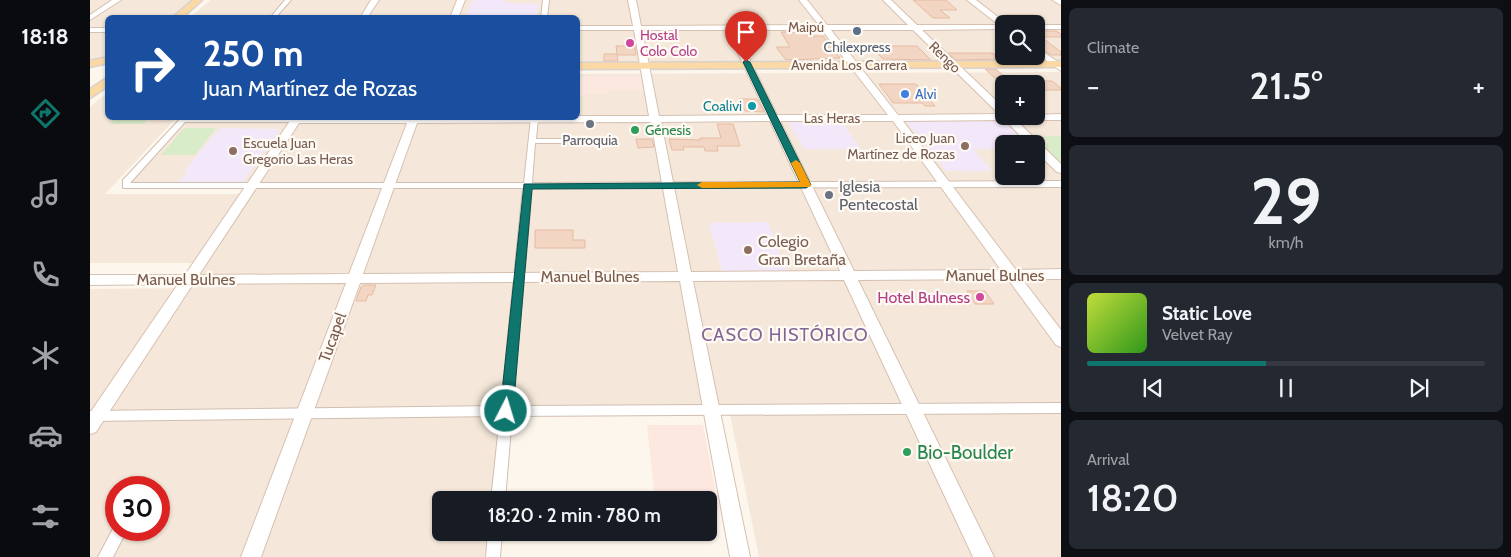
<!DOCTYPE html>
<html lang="en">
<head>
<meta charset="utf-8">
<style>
  :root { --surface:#171b24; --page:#242831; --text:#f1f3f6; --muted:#9ea1a6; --line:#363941; --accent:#0f766e }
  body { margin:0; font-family:Cabin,sans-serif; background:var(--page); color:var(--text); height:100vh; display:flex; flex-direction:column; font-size:19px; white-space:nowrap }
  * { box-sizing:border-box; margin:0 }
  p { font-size:16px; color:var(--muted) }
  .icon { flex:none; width:28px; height:28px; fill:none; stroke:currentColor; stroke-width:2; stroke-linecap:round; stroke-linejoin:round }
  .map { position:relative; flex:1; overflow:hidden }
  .details { display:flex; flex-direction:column; gap:8px; padding:8px; background:#0d0f14; width:450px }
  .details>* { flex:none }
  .top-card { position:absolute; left:15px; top:15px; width:475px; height:105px; border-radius:8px; box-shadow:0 1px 4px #0004; background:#1a4fa0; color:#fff; overflow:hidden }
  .controls { position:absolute; left:905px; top:15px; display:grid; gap:10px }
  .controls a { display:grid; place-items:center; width:50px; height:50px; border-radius:8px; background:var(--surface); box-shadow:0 1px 4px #0004; font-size:25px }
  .speed { position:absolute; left:15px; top:476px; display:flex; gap:10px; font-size:25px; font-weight:700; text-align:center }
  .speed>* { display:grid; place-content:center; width:65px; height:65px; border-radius:50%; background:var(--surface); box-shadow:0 1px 4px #0004; line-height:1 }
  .speed .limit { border:8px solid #d22; background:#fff; color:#111 }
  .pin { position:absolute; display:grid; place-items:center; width:42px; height:42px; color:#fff; margin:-51px -21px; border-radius:50% 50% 50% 0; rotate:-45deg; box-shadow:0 0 5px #0007 }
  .pin .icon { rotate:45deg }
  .me { position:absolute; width:55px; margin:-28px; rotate:5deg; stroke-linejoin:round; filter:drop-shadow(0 0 4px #0008) }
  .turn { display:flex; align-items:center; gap:18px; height:105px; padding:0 15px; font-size:22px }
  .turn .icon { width:65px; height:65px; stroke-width:2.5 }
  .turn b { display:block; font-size:35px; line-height:42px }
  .big { font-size:38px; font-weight:600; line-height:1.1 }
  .details .widget { flex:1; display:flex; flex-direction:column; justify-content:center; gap:8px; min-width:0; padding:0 18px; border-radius:8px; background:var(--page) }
  .details .dial { align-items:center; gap:0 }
  .dial b { font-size:65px; line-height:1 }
  .song { display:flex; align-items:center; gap:15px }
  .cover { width:60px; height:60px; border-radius:8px; background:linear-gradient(135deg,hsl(70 70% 55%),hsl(110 70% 35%)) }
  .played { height:5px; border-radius:2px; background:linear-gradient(90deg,var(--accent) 45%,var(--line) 45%) }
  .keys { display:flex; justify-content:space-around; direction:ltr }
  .heat { display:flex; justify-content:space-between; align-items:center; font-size:28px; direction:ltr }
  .trip { position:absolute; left:342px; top:491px; width:285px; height:50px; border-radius:8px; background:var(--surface); box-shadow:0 1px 4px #0004; font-weight:600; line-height:50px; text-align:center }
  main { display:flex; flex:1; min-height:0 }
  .dock { display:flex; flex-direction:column; width:90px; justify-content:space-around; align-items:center; background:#090b0e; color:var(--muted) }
  .dock .icon { width:35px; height:35px }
  .dock .on { color:var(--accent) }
  .dock b { font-size:22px; color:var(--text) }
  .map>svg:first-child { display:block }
  .residential { fill:#f5e8da; fill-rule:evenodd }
  .commercial { fill:#fde8e0 }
  .education { fill:#f3e8fa }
  .green { fill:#d8ecc9 }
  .building { fill:#f3d5c3; stroke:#e6bba3 }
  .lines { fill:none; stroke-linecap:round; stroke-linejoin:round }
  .street-casing { stroke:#d1beb0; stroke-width:2 }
  .secondary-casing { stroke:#d6c0b0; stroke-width:2 }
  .primary-casing { stroke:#dad1cd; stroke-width:3 }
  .street { fill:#fff; fill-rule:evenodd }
  .secondary { fill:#fff; fill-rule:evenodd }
  .primary { fill:#fbd9a5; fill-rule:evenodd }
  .route { fill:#0f766e; stroke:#0a4d48 }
  .slow { fill:#f59e0b }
  .service-dot { fill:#5c6f8a; stroke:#fffaf3; stroke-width:2 }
  .hotel-dot { fill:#d1479c; stroke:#fffaf3; stroke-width:2 }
  .shop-dot { fill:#3f7fe0; stroke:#fffaf3; stroke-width:2 }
  .culture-dot { fill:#0f9aa8; stroke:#fffaf3; stroke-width:2 }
  .worship-dot { fill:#6b7280; stroke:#fffaf3; stroke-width:2 }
  .leisure-dot { fill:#2e9e5b; stroke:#fffaf3; stroke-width:2 }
  .education-dot { fill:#8d6e63; stroke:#fffaf3; stroke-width:2 }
  .labels { text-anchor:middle; stroke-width:4.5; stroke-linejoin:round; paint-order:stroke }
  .far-street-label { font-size:14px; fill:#7a5c4d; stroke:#fffaf3 }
  .far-hotel-label { font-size:14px; fill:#b23c85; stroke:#fffaf3; text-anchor:start }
  .far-service-label { font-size:14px; fill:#4e5e75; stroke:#fffaf3 }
  .far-shop-label { font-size:14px; fill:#366cbe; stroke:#fffaf3; text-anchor:start }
  .far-culture-label { font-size:14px; fill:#0d838f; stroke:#fffaf3; text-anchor:end }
  .far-leisure-label { font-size:14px; fill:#27864d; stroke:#fffaf3; text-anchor:start }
  .far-education-label { font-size:14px; fill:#785e54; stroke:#fffaf3; text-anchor:end }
  .far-worship-label { font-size:14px; fill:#5b616d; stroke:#fffaf3 }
  .worship-label { font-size:16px; fill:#5b616d; stroke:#fffaf3; text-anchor:start }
  .education-label { font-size:16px; fill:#785e54; stroke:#fffaf3; text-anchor:start }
  .street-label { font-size:16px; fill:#7a5c4d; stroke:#fffaf3 }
  .hotel-label { font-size:16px; fill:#b23c85; stroke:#fffaf3; text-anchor:end }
  .neighbourhood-label { font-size:18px; letter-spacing:1px; fill:#846695; stroke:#fffaf3 }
  .near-leisure-label { font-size:19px; fill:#27864d; stroke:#fffaf3; text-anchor:start }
</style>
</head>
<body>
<main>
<nav class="dock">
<b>18:18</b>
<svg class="icon on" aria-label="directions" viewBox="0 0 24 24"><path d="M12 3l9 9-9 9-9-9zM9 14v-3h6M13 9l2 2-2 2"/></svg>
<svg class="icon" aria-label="music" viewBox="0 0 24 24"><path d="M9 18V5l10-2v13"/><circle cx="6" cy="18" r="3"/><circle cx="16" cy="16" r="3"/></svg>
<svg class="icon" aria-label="phone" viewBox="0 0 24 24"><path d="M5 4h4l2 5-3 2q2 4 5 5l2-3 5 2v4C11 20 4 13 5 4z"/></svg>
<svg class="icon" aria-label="climate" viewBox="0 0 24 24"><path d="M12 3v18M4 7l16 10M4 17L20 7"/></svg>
<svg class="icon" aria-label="car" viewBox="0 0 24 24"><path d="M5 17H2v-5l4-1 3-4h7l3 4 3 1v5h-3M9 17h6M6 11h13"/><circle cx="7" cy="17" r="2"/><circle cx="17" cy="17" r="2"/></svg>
<svg class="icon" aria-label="filters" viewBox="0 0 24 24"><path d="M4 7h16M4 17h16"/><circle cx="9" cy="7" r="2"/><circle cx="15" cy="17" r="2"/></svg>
</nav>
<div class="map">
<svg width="971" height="557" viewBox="0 0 971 557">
  <rect width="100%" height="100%" fill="#fdf6ec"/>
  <path class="residential" d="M0,0H102L80,17L18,18L17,57L0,60Z
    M121,0H971V63L488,64V18H99ZM914,24H946V56H914Z
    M971,72V557H669L638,405L411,407L401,500H351V532L398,533L395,557H0V289L100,288L168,186L39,185L99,118H488V74ZM914,84H946V116H914ZM914,144H946V176H914ZM26,488H69V530H26Z
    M17,93L18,118H86L15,194H150L103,263H0V107Z"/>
  <path class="commercial" d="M552,76L555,90H519V94L488,95V77Z
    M557,425H613L629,510L619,511V500H565Z"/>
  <path class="education" d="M382,0H416L415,3L449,4L447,17L388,18V16H376Z
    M698,121H751L771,149H714Z
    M816,121H914L936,144H914V149H883L902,171H856Z
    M132,128L190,129L153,182H88L97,172L94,171L127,131Z
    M678,222L697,271L632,272L619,223Z"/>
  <path class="green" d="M26,118H59L53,124H19Z
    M94,128H126L105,155H71Z
    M953,136H971V162L951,143H960Z"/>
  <path class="building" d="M823,0H856L867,10H850L860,18H843Z
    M915,15H944L955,23L926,24Z
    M946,31H966L971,34V37H951L971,52V55H961L946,45Z
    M691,32H715L717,36H733L750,58L696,60L686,47H700Z
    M535,41H544L546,55H527L528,61H514V54H527L526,46H536Z
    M781,46H827L841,60L793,59Z
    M858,53H902L910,59L866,60Z
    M895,69H906L918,80H907Z
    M946,81H962L971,88V90H946Z
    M789,84H826L845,106H835L832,103H803Z
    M649,99H667L674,112L655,111Z
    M627,124H643L650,146H627L628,151H615L614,147H593L594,150H582L579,139L610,140V138H631Z
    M546,139H562L564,147L548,148Z
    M445,230H483V240H495V248H445Z
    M274,285H286L282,295H278L276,301H266L271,287Z
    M877,291H895L904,304H885Z"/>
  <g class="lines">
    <defs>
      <path id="street" d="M195,0H201L185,18H180Z
        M453,0H459L457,18H451Z
        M91,118H205L209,120L205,122H95L40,183H434L441,118H448L446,139H485L489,141L485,143H445L442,183L971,181V187L442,188L423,406L971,403V413L422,416L415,500H401L410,416L0,421V411L411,406L433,188H33V180Z
        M25,525H26V530H37L23,557H8Z
        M398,532H412L410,557H396Z"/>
      <path id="secondary" d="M22,0H31L0,20V15Z
        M281,0H289L277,18H270Z
        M367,0H375L368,18H360Z
        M538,0H546L551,26L729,25L709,0H717L737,25H818L793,0H801L827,25H909L877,0H886L917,24H914V29L832,30L914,108V116L971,114V120H926L971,164V173L967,172L946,152V144H938L915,120L813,121L926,270L971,269V279H932L971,330V347L966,345L918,279L768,280L904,557H883L754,280L603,281L660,557H640L590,281L270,283L171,557H151L256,283L103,284L6,432L0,434V413L88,284L0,285V275H95L202,118H488V116H559L544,30H488V26H543ZM552,30H637L677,115L569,116ZM645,30H732L798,115H687ZM741,30H823L909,114L808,115ZM680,121L750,271L601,272L571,122ZM690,121H803L911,270L764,271ZM561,122L588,272L273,274L327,123ZM209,123H317L259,274L109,275Z
        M962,0H971V5Z
        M946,25H971V29H946Z
        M0,28H18V32H0Z
        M946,47L971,64V71L946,53Z"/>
      <path id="primary" d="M103,0H112L92,18H82Z
        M18,57V63L0,67V61Z
        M971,61V67L488,69V63Z
        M18,77V86L0,98V89Z"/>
    </defs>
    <use href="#street" class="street-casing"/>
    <use href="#secondary" class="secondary-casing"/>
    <use href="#primary" class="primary-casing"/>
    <use href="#street" class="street"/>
    <use href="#secondary" class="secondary"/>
    <use href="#primary" class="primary"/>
  </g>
  <path class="route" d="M656,60L660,62L721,185L716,188L442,189L423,411L421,415L416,417L412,415L410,411L434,184L710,182L653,62Z"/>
  <path class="slow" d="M706,160L710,163L721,185L720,187L612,188L607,185L612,182H710L701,163Z"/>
  <circle class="service-dot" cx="767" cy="31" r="5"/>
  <g class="hotel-dot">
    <circle cx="540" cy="43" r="5"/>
    <circle cx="890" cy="297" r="5"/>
  </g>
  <circle class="shop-dot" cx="815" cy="94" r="5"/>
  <circle class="culture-dot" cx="662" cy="106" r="5"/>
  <g class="worship-dot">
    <circle cx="500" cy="124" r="5"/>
    <circle cx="739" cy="195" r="5"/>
  </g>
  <g class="leisure-dot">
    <circle cx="545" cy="130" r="5"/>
    <circle cx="817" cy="452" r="5"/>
  </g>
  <g class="education-dot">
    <circle cx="875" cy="146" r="5"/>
    <circle cx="143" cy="151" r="5"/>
    <circle cx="658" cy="250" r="5"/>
  </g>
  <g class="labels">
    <g class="far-street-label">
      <text x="716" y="32">Maipú</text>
      <text transform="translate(855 57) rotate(44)" y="5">Rengo</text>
      <text x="759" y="70">Avenida Los Carrera</text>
      <text x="742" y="123">Las Heras</text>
    </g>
    <g class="far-hotel-label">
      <text x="550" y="40">Hostal<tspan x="550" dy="16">Colo Colo</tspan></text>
    </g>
    <g class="far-service-label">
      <text x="767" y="52">Chilexpress</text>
    </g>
    <g class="far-shop-label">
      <text x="825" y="99">Alvi</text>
    </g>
    <g class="far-culture-label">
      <text x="652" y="111">Coalivi</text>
    </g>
    <g class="far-leisure-label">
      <text x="555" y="135">Génesis</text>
    </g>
    <g class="far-education-label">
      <text x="865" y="143">Liceo Juan<tspan x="865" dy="16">Martínez de Rozas</tspan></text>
      <text x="153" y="148" text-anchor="start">Escuela Juan<tspan x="153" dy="16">Gregorio Las Heras</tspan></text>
    </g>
    <g class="far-worship-label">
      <text x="500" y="145">Parroquia</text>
    </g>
    <g class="worship-label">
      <text x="749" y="192">Iglesia<tspan x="749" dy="18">Pentecostal</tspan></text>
    </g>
    <g class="education-label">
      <text x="668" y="247">Colegio<tspan x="668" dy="18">Gran Bretaña</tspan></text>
    </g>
    <g class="street-label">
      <text x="905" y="281">Manuel Bulnes</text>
      <text x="500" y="282">Manuel Bulnes</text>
      <text x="96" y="285">Manuel Bulnes</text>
      <text transform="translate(242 337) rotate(-70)" y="6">Tucapel</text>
    </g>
    <g class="hotel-label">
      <text x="880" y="303">Hotel Bulness</text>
    </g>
    <g class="neighbourhood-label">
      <text x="695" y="341">CASCO HISTÓRICO</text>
    </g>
    <g class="near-leisure-label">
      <text x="827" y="459">Bio-Boulder</text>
    </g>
  </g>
</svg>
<div class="controls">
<a><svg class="icon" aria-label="search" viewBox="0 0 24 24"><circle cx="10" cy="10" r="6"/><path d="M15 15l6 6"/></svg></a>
<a>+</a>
<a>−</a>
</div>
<div class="speed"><div class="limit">30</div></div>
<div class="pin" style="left:656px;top:62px;background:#d93025"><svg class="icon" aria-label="arrive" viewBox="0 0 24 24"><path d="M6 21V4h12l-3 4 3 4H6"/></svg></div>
<svg class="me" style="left:416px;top:411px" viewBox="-20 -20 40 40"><circle r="17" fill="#0f766e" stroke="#fff" stroke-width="3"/><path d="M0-11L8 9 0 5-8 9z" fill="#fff"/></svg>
<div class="trip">18:20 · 2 min · 780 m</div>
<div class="top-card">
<div class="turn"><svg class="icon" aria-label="right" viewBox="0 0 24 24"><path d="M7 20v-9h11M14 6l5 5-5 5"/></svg><div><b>250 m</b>Juan Martínez de Rozas</div></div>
</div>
</div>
<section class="details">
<div class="widget"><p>Climate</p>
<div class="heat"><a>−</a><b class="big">21.5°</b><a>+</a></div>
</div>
<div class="widget dial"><b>29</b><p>km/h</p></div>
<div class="widget">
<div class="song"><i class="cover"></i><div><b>Static Love</b><p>Velvet Ray</p></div></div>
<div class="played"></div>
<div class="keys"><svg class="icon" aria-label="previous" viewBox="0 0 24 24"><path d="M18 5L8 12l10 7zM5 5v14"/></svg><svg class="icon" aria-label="pause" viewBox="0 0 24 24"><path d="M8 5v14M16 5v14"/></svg><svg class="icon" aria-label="next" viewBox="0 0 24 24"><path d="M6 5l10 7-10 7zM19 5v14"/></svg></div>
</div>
<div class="widget"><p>Arrival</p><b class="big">18:20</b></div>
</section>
</main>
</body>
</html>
